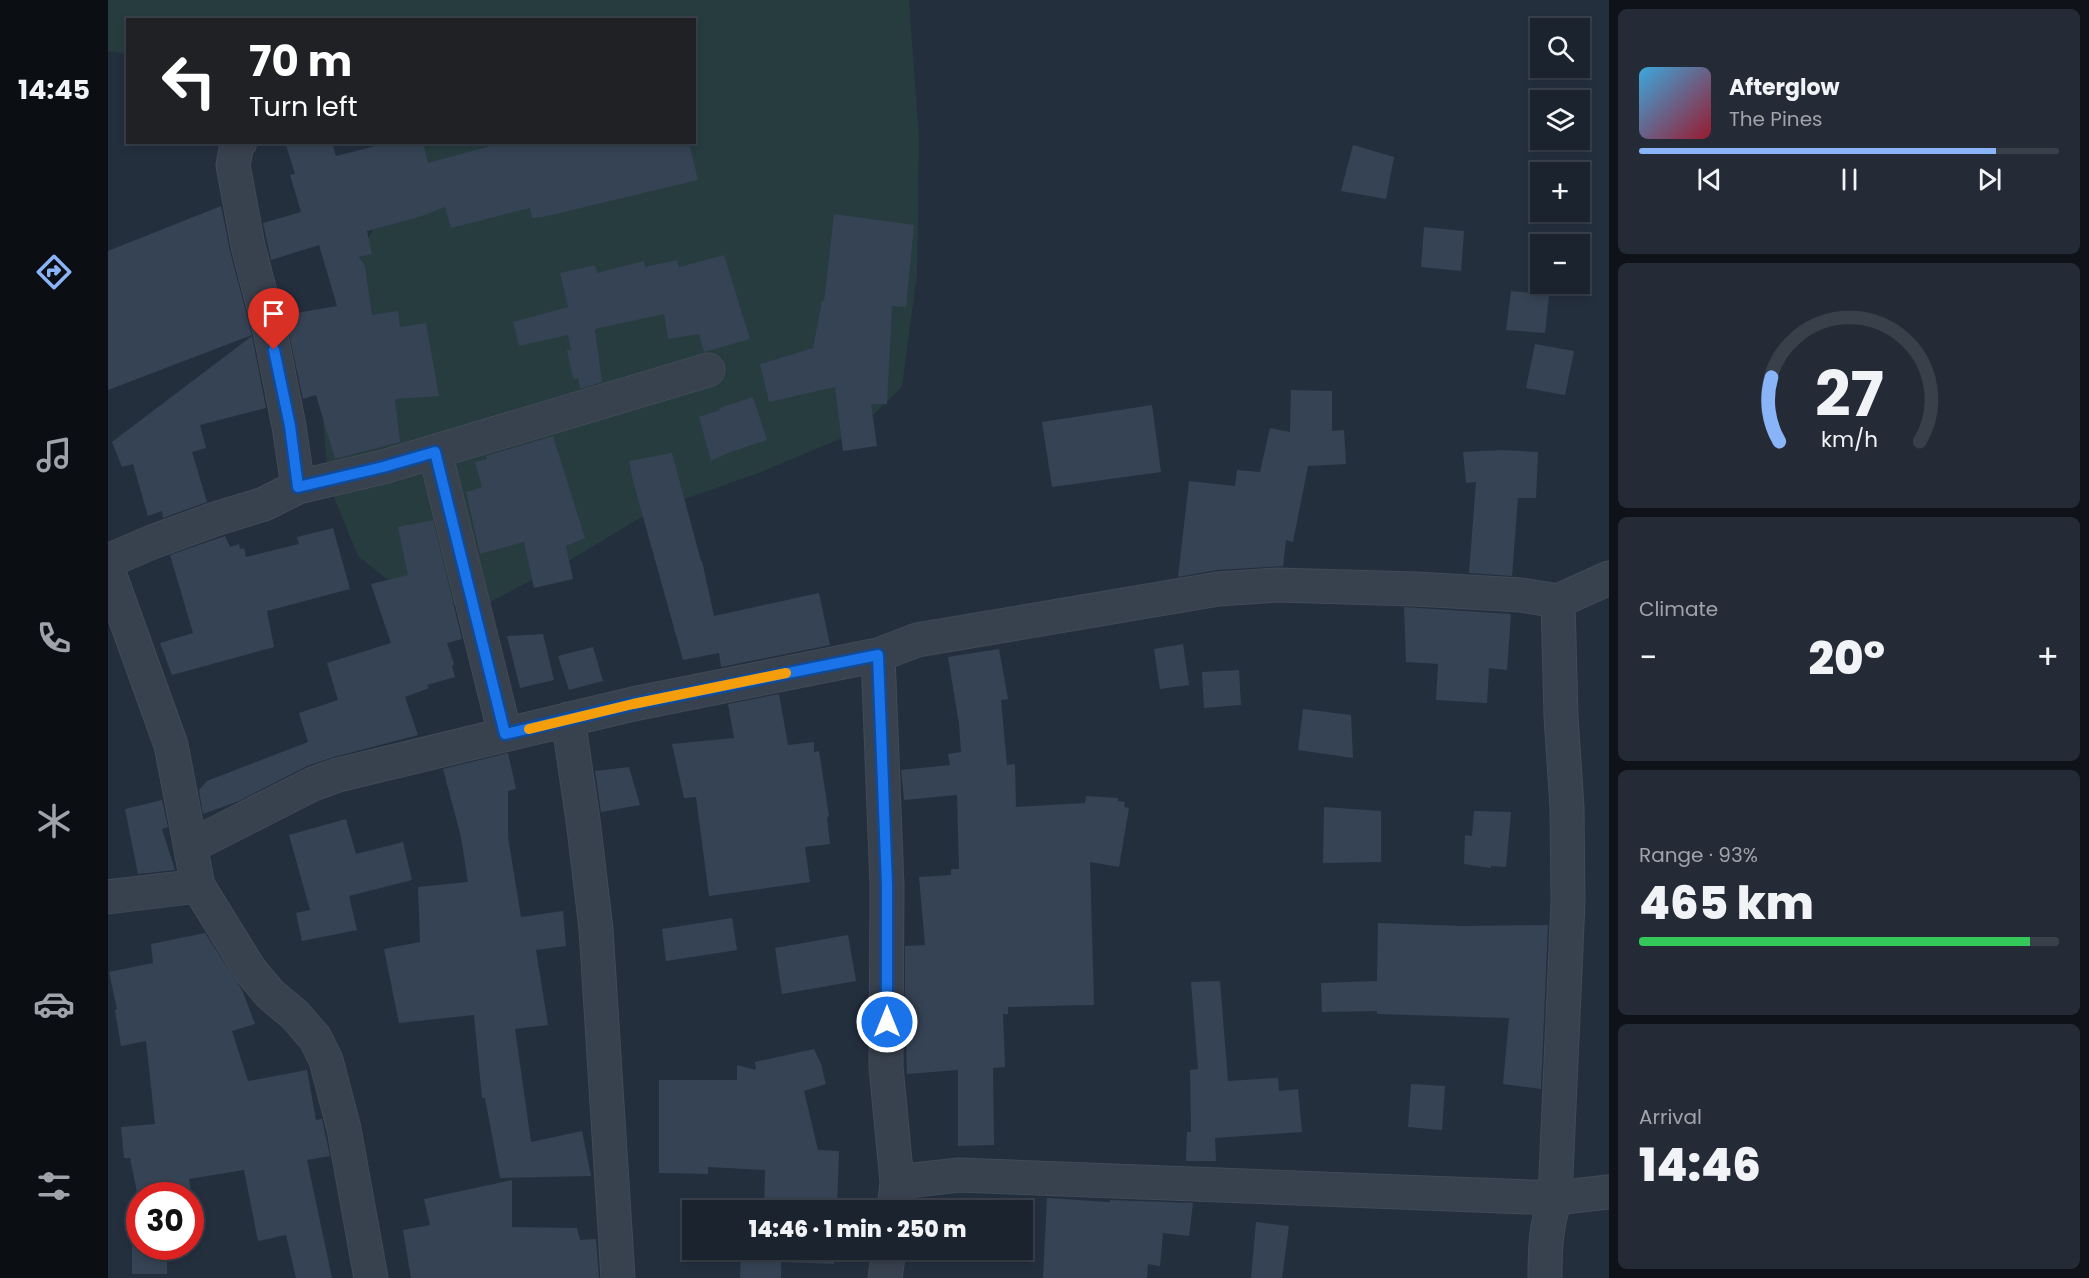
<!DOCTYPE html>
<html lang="en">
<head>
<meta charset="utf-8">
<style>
  :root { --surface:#1b232e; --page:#242b36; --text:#f1f3f6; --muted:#a0a4aa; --line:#39404a; --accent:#8ab4f8 }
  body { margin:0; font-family:Poppins,sans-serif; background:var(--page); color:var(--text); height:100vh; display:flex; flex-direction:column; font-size:22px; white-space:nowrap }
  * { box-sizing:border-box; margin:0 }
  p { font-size:20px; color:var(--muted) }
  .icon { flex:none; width:33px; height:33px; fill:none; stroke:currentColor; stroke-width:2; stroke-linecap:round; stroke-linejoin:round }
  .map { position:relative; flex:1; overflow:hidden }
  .side { display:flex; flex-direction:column; gap:9px; padding:9px; background:#0f1319; width:480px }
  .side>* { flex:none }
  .top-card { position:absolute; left:18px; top:18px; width:570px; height:126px; border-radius:0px; box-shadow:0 3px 9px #0003,0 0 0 2px var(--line); background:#202124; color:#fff; overflow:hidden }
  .controls { position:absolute; left:1422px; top:18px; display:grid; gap:12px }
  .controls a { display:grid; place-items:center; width:60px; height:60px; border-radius:0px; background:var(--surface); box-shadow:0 3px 9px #0003,0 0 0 2px var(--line); font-size:30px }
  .speed { position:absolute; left:18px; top:1182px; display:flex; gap:12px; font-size:30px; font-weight:700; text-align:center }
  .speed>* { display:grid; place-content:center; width:78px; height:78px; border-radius:50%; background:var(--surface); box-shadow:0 3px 9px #0003,0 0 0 2px var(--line); line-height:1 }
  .speed .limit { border:9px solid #d22; background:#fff; color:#111 }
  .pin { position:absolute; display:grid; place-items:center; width:51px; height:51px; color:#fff; margin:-62px -26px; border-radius:50% 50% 50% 0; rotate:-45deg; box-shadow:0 0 6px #0007 }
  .pin .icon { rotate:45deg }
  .me { position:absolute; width:66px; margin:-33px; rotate:0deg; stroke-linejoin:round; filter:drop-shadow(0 0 4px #0008) }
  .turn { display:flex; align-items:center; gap:21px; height:126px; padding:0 24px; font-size:27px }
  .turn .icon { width:78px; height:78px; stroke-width:2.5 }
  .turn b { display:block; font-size:42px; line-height:51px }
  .big { font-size:45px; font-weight:800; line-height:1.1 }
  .side .widget { flex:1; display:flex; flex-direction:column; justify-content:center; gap:9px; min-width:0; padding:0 21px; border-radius:9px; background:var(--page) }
  .side .dial { align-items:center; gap:0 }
  .dial svg { height:156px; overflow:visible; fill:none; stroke:var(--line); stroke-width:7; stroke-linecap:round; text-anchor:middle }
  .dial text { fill:var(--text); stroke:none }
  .song { display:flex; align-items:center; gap:18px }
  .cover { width:72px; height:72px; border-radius:9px; background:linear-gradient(135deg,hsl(200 70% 55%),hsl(350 70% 35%)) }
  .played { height:6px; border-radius:3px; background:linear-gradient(90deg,var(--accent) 85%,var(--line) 85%) }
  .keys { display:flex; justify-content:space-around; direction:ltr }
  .heat { display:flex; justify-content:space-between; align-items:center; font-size:33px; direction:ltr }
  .charge { height:9px; border-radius:4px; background:linear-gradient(90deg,#34c759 93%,var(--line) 0) }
  .trip { position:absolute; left:574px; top:1200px; width:351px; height:60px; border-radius:0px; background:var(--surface); box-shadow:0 3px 9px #0003,0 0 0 2px var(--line); font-weight:800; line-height:60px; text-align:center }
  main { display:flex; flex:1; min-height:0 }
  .menu { display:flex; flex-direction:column; width:108px; justify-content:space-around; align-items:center; background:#0b0e12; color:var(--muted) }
  .menu .icon { width:42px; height:42px }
  .menu .selected { color:var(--accent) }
  .menu b { font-size:27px; color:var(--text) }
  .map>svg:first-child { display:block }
  .green { fill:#263c3f }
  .building { fill:#364354 }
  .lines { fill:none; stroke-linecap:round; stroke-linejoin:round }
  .street-casing { stroke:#414a57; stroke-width:35 }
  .street { stroke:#38414e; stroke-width:33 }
  .route-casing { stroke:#114b97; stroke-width:15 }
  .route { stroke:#1a73e8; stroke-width:10 }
  .slow { stroke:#f59e0b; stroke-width:10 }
</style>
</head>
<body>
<main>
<nav class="menu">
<b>14:45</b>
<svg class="icon selected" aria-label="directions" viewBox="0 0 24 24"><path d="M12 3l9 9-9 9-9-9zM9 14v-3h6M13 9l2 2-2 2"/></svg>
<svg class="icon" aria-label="music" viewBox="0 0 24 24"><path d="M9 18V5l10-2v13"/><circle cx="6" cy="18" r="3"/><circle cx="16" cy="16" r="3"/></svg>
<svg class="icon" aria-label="phone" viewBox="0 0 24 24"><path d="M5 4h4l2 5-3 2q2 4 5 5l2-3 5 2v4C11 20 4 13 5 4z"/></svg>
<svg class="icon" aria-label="climate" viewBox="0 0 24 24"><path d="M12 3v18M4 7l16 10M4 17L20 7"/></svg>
<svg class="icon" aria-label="car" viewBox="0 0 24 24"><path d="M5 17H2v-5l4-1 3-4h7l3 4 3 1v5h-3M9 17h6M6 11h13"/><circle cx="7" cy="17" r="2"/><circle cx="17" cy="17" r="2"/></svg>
<svg class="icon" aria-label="filters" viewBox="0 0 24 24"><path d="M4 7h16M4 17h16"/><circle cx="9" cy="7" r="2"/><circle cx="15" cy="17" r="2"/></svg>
</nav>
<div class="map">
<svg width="1501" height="1278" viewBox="0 0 1501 1278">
  <rect width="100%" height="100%" fill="#242f3e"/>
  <path class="green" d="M0,0H801L811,137L809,274L794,387L746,433L648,474L545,510L459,562L368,609L305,600L250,556L221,485L213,399L241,284L291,169L294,143L586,142V20H20L19,54L0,51Z"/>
  <path class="building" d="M177,142H224L228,156L283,142H315L320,163L397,142H581L590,180L435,217L424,218L422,208L343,228L337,207L311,217L259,231L264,254L251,257L257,266L264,315L290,311L292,327L318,323L331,396L287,399L292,442L227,459L208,395L195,399L177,315L229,306L211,245L163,260L155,223L193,212L182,175L187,174Z
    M1245,145L1286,157L1278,199L1233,191Z
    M113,206L122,251L144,335L0,390V251Z
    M726,214L806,225L798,307L784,306L779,404H763L769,446L735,451L727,387L661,402L652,364L705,348L714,301H716Z
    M1316,227L1356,231L1353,271L1313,267Z
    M616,255L642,339L596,352L591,334L560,339L556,314L487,329L494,382L472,389L470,378L465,379L459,350H463L460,335L411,346L405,322L460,307L452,273L487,265L489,273L536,261L537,267L569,260L571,267Z
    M1403,291L1441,295L1437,333L1398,330Z
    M144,336L158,408L92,425L98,448L84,452L99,502L55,518L54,511L40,516L25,464L14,467L4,442Z
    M1427,344L1466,351L1457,395L1418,388Z
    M1183,390L1224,391V431L1236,430L1238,464L1200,466L1185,542L1178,540L1175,566L1109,570L1070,577L1081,481L1127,486L1129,470L1152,472L1162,428L1182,432Z
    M645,397L659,440L620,453L603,461L591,417L612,410L611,408Z
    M1044,405L1053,472L944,487L934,422Z
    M445,436L477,538L458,546L465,579L426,588L416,542L372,554L358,492L374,487L367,462L379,459L378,456Z
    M1395,450L1430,452L1428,498H1410L1404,576L1361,573L1368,482L1358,483L1355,452Z
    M564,453L593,561H594L606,616L711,593L722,645L613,667L611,653L575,660L525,481L521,461Z
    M325,520L354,639L339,643L346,664L344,666L347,677L319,685L321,688L297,697L310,735L226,757L199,766L131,801L95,814L91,790L99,781L200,742L191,713L230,700L219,663L283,643L263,584L300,575L290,527Z
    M225,528L242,589L159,611L166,647L64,675L52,643L85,633L62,555L117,536L122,547L131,544L132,549L136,548L138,557L191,544L189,537Z
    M1296,607L1403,614L1399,670L1381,668L1379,703L1328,700L1330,664L1298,662Z
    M435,634L446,680L412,688L399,636Z
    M1075,644L1081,685L1052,689L1046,649Z
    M485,647L495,681L461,690L450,656Z
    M891,649L900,699L893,700L899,765L907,764L908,807L977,803L978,796L1010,798V801L1017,802L1016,807L1021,808L1011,867L982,862L986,1005L900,1007V1014H895L897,1067L885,1068L886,1145L850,1146V1070L799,1074L797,1004V946L817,945L811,877L843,875V869H851L849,795L796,800L793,770L842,765L840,754L853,752L851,724L840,657Z
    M1131,670L1133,705L1096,708L1094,672Z
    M671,694L680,745L706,742V752L711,751L721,816L719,817L722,844L697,847L702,882L601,896L588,797L576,798L564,744L626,738L620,704Z
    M1195,709L1243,715L1245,758L1190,750Z
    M400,753L408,789L400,791V837L413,917L455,911L458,946L428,950L440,1025L407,1029L423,1142L474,1131L483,1176L392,1178L377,1098H374L366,1015L291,1023L276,949L312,942L310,887L360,882L353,837L335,769Z
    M521,767L532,805L493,812L487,771Z
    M54,800L60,827L54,829L67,870L30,874L17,809Z
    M1216,807L1273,811V862L1215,863Z
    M1366,811L1403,812L1398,867L1383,866V868L1356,864L1357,835L1364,836Z
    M238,819L248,854L295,842L304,880L241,896L249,930L194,941L188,913L202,910L181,835Z
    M624,918L629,950L558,961L554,929Z
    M1270,923L1354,926L1440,925L1433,1089L1395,1084L1401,1018L1269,1014V1011L1214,1012L1213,983L1269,981Z
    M97,933L134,990L147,1024L124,1031L140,1081L199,1070L208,1120L214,1119L222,1156L199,1160L224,1278H188L178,1235L150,1241L136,1170L81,1179L84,1200L82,1201V1196H32V1207L22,1158H16L13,1127L47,1124L38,1041L13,1046L7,1010L9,1009L1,972L45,963L43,944Z
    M740,935L748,981L674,994L667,948Z
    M1112,981L1120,1081L1170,1078L1171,1091L1190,1089L1194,1132L1107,1138L1108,1161H1078L1079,1132H1083L1082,1070L1090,1069L1083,982Z
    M706,1049L713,1064L718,1084L696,1091L710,1150L731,1151L729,1210H656L657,1170L600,1167V1174L551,1173V1080H629V1065L648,1070L647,1062Z
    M1303,1084L1337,1086L1334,1130L1300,1127Z
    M404,1180V1227L469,1228L472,1240L488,1239L491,1278H303L295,1230L322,1225L316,1199Z
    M939,1198L1002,1202V1200L1085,1203L1081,1236L1055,1233L1052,1266L1040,1264L1039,1278H935Z
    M1148,1222L1181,1226L1174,1278H1143Z
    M24,1244H32V1246H59V1274H24Z
    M633,1250H727L726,1264L673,1262V1278H632Z"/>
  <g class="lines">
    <defs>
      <path id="street" d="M132,142L129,145L125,165L140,246L162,331L181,426L190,487
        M327,452L397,734
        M0,561L44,542L107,519L156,504L190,487L275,467L600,370
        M0,570L63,745L90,886L142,970L162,994L187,1015L207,1038L218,1060L236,1129L263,1278
        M770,655L779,886L778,1067L789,1182L786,1210
        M460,719L475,820L488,929L510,1278
        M83,846L205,784L230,775L525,704L770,655L809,640L1110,589L1169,585L1308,589L1413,595L1450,601L1501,578
        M0,897L90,886
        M789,1182L851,1175L1447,1198L1501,1192
        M777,1278L781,1250
        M1437,1278C1437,1246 1438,1228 1447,1198L1460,902L1459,807L1453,716L1450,601"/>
    </defs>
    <use href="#street" class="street-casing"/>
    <use href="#street" class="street"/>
  </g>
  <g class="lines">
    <defs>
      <path id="route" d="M166,350L182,426L190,487L275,467L327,452L397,734L525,704L770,655L779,885V1022"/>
    </defs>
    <use href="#route" class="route-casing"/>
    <use href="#route" class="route"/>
    <path class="slow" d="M421,729L525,704L678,673"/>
  </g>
</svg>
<div class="controls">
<a><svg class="icon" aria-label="search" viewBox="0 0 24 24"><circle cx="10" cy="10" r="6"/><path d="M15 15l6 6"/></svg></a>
<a><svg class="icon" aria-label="layers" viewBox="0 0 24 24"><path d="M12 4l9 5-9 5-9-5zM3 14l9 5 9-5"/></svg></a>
<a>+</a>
<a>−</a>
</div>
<div class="speed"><div class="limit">30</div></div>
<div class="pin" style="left:166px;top:350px;background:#d93025"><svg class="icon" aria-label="arrive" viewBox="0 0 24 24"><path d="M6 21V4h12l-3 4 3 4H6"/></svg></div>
<svg class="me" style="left:779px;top:1022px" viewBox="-20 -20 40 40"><circle r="17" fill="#1a73e8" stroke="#fff" stroke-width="3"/><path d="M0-11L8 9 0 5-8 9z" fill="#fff"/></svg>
<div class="trip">14:46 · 1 min · 250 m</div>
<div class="top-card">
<div class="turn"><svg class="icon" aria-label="left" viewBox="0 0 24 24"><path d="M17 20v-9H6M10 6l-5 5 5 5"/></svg><div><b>70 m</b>Turn left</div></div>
</div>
</div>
<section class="side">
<div class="widget">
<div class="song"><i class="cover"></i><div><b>Afterglow</b><p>The Pines</p></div></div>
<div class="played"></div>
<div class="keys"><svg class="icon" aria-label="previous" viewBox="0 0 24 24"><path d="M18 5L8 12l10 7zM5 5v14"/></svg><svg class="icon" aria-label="pause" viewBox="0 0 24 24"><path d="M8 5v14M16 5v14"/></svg><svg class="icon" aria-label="next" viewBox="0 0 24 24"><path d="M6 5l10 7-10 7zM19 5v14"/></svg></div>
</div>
<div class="widget dial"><svg viewBox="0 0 100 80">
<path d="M14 69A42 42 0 1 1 86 69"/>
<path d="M14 69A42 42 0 0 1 10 36" stroke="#8ab4f8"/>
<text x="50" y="56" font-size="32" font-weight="700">27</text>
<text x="50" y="72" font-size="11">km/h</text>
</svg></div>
<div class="widget"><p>Climate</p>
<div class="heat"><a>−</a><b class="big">20°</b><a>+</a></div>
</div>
<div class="widget"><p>Range · 93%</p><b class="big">465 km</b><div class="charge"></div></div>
<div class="widget"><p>Arrival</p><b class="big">14:46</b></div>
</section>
</main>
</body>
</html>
